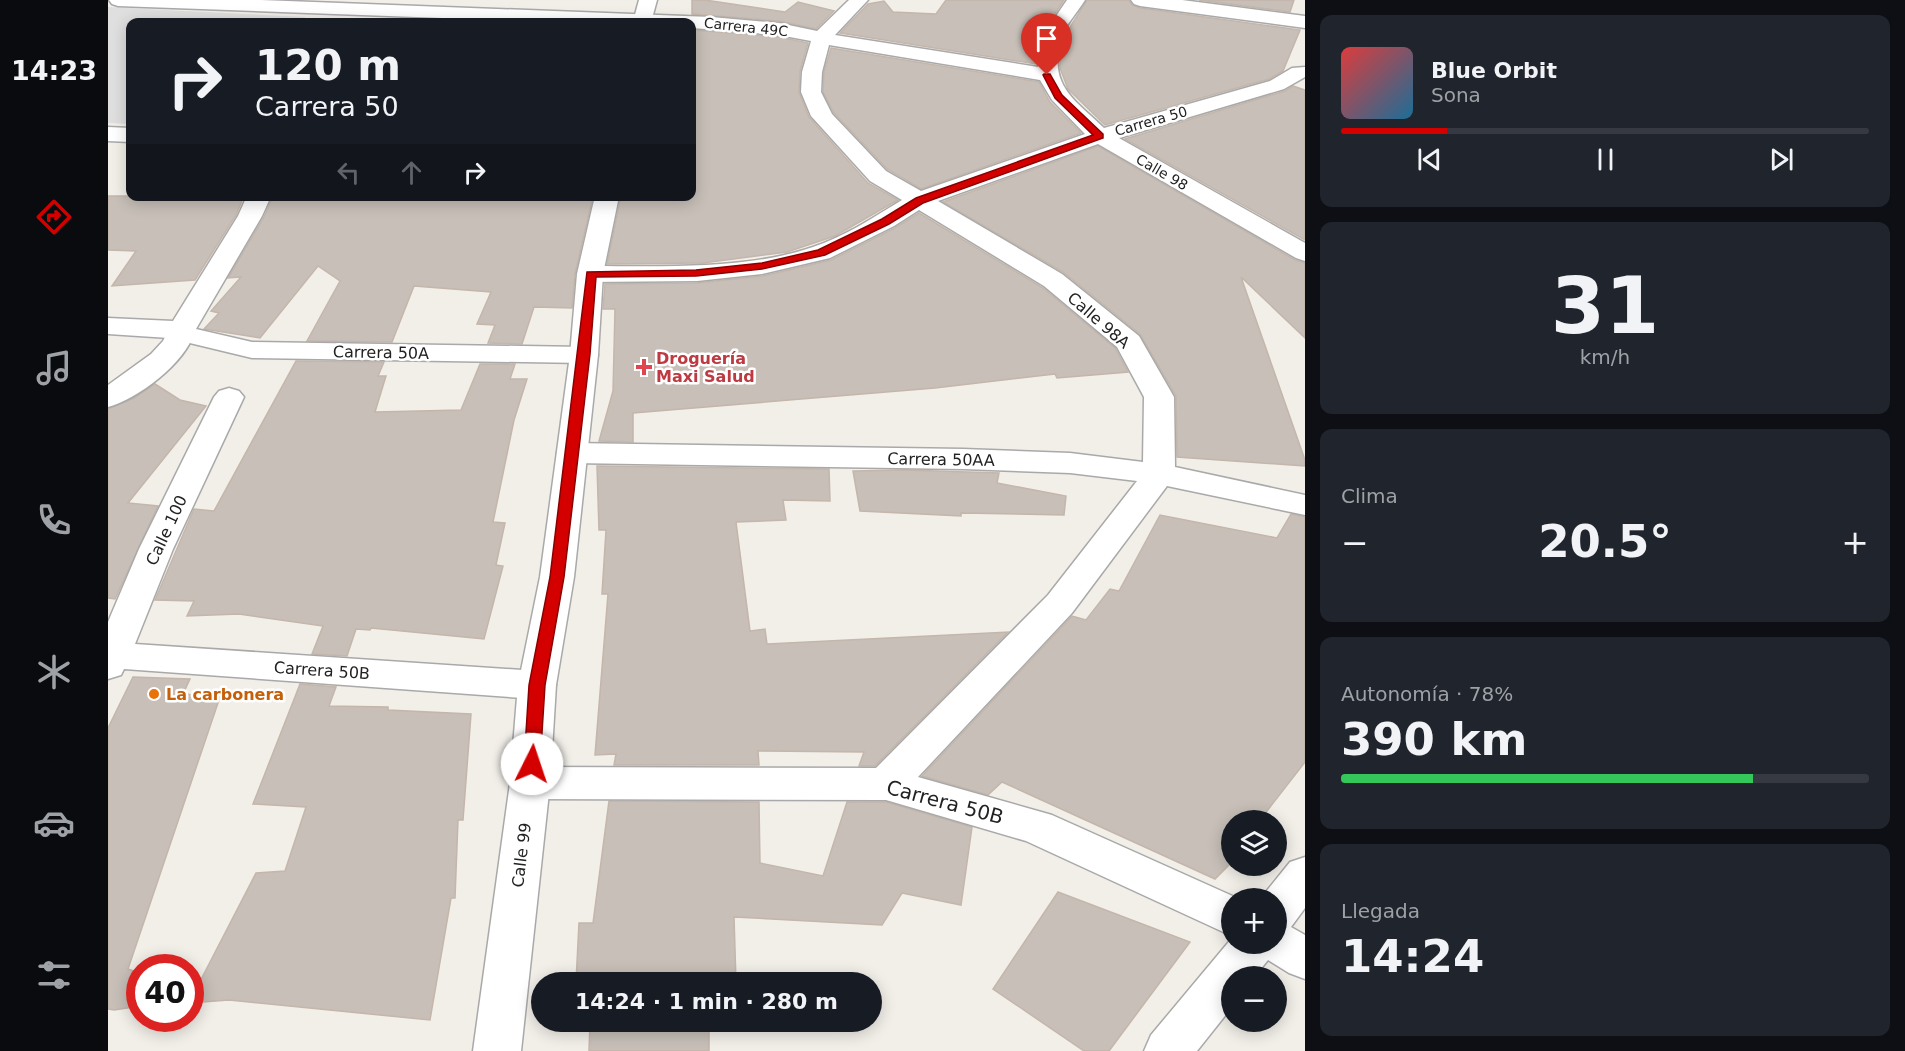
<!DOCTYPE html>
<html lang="es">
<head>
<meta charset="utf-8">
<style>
  :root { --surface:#171b24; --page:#20242c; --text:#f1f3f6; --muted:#9ea1a6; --line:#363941; --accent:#d40000 }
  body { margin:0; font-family:"DejaVu Sans",sans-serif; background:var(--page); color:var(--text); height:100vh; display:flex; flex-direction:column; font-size:22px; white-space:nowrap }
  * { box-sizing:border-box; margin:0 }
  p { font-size:20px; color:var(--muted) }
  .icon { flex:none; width:33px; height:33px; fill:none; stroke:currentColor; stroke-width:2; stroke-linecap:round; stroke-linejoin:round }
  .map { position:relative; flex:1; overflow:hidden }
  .details { display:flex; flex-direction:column; gap:15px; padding:15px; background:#0d0f14; width:600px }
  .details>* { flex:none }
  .guide { position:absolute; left:18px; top:18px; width:570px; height:183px; border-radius:12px; box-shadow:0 3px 15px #0003; background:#171b24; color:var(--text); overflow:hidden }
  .controls { position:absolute; left:1113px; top:810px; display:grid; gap:12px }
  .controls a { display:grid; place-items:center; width:66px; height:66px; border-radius:50%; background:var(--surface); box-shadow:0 3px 15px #0003; font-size:30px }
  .speed { position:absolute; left:18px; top:954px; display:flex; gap:12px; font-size:30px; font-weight:700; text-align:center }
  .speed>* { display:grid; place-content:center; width:78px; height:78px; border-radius:50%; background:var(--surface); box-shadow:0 3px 15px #0003; line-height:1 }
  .speed .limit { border:9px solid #d22; background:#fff; color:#111 }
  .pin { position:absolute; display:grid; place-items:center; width:51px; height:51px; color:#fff; margin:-62px -26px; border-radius:50% 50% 50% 0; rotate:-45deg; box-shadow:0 0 6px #0007 }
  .pin .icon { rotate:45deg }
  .me { position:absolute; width:66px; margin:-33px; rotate:4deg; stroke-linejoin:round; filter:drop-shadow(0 0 4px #0008) }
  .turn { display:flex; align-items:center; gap:21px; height:126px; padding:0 30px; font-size:27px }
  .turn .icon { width:78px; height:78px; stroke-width:2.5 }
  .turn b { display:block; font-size:42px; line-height:51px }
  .lanes { display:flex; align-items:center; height:57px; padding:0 30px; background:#0003; justify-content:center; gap:30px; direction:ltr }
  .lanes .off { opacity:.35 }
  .big { font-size:45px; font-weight:600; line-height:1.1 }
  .details .widget { flex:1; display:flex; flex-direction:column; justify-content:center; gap:9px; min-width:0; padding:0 21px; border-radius:12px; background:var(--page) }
  .details .dial { align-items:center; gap:0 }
  .dial b { font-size:78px; line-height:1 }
  .song { display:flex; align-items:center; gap:18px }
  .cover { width:72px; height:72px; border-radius:9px; background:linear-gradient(135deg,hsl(0 70% 55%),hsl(200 70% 35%)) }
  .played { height:6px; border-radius:3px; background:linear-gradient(90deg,var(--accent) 20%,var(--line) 20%) }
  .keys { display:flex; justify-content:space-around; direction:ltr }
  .heat { display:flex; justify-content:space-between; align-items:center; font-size:33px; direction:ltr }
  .charge { height:9px; border-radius:4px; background:linear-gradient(90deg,#34c759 78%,var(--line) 0) }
  .trip { position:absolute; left:423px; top:972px; width:351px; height:60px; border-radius:30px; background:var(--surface); box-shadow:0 3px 15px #0003; font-weight:600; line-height:60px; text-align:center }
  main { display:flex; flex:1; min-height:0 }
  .tab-bar { display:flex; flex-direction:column; width:108px; justify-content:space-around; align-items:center; background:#090b0e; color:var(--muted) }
  .tab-bar .icon { width:42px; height:42px }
  .tab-bar .active { color:var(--accent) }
  .tab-bar b { font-size:27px; color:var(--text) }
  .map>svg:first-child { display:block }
  .residential { fill:#e0dfdf }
  .building { fill:#c7bfb8; stroke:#c4b6ab; stroke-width:1.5 }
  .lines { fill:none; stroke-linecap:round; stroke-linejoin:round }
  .pedestrian-casing { stroke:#a9a9a9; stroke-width:3 }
  .minor-casing { stroke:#a9a9a9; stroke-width:3 }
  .tertiary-casing { stroke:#a9a9a9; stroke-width:3 }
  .pedestrian { fill:#fff; fill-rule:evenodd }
  .minor { fill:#fff; fill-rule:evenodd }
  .tertiary { fill:#fff; fill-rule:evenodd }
  .route { fill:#d40000; stroke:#8a0000; stroke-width:1.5 }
  .health-dot { fill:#e0444e; stroke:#fff; stroke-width:2 }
  .food-dot { fill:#e8710a; stroke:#fff; stroke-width:2 }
  .labels { text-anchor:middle; stroke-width:5; stroke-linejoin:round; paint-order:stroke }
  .far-street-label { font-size:14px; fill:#222; stroke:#fff }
  .street-label { font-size:16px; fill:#222; stroke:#fff }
  .health-label { font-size:16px; font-weight:bold; fill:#be3a42; stroke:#fff; text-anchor:start }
  .food-label { font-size:16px; font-weight:bold; fill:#c56008; stroke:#fff; text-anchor:start }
  .near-street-label { font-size:20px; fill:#222; stroke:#fff }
</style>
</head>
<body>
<main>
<nav class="tab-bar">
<b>14:23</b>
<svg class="icon active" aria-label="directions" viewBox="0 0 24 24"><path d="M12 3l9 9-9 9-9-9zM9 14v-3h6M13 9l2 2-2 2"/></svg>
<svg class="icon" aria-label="music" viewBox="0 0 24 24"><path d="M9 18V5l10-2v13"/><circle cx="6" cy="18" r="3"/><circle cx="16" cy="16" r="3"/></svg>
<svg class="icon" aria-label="phone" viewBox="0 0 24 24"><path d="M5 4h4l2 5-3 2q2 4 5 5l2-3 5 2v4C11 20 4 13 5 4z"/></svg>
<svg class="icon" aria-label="climate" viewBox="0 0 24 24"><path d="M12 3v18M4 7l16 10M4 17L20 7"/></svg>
<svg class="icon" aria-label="car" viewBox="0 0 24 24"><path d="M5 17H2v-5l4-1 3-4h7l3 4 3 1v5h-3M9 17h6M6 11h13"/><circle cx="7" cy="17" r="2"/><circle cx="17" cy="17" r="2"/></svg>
<svg class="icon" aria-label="filters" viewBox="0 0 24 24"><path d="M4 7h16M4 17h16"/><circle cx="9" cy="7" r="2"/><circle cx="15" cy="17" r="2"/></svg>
</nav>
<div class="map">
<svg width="1197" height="1051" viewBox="0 0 1197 1051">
  <rect width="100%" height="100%" fill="#f2efe9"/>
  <path class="residential" d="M0,7L197,17L195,22H22V124L0,123Z"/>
  <path class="building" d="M584,0H597L677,12L690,2L726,11L708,29L671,21L584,14Z
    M838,0H956L931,37L928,64L732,33L760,4L776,1L785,12L828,14Z
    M979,0H1021L1024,5L1032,8L1192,30L1175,71L1161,79L997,125L960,89L952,68V55L957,35Z
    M1091,0H1186L1182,12Z
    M584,30L671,37L700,43L692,71L691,92L701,117L760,183L790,200L727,236L679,252L595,263L499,264L513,196H584Z
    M723,48L931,82L942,102L973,133L813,189L779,169L726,113L715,92L716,72Z
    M1185,86L1197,90V240L1017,139L1177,91Z
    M990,146L1187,260L1197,263V338L1133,277L1197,460V466L1069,457L1068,396L1032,334L955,272L835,202Z
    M0,196H136L128,215L87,280L4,286L28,251L0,250Z
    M165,196H485L467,274L464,308L426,307L414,344L380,343L387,325L369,324L383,292L306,286L284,342L199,341L232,281L210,266L152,338L96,329L111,313L103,311L133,277L120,278L156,217Z
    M811,213L935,288L1007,348L1020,372L949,378L947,374L827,388L525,413V442L491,441L505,391L507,309H495L497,284L589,283L655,276L723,260L787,228Z
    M188,361L276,362L270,376H278L267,412L353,410L372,364H407L402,379H419L406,420L385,522L397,523L388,565L395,566L376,639L263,628L262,630L248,629L239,656L204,654L215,626L131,614L79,616L86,601L47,600L86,509L106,511Z
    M47,384L72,400L98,406L20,503L50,506L7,599L0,598V409L26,398Z
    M489,466L721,469L722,501L675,500L678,520L628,522L642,631L657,629L659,644L900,632L767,766H751L756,752L650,751L651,765H506L508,754L487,755L500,594H494L498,530H491Z
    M797,470L891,473L889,483L958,496L956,515L853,513V516L752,511L745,471Z
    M1183,514L1197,517V762L1152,820H1124V862L1107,879L894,782L880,795L814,776L964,616L978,620L1002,589L1011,591L1052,515L1169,538Z
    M25,677L82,679L75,694L112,697L20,969L32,973V1006L6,1010L0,1009V728Z
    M192,684L228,687L221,706L280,707V710L363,714L355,820H350L347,898H343L322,1020L121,1000L82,1003V992L86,993L148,873L177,871L198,807L145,804Z
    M501,801L651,802L652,863L715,876L739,802H778L864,827L853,905L794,893L774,925L626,917L628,982H468L471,923H485Z
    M950,892L1082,942L1001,1051H976L885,989Z
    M482,1022H601V1051H481Z"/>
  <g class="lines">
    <defs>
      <path id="pedestrian" d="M72,325L82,327L86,333C77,363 30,399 0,407V385L43,354L55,341L62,327Z"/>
      <path id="minor" d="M1,0H153L603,17L671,23L709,31L741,0H760L727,35L930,67L933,38L959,0H977C970,12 956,26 953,39C940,86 966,99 996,128L1162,81L1184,68L1197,67V77L1176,89L1011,138L1197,243V261L1188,258L990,144L830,201L954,274L1031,336L1066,397L1067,467L1197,495V515L1059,486L964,613L810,777L944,815L1129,898H1124V936L918,841L778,800L422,799L408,794L402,783L408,772L422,767L768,768L940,595L1029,481L962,473L855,469L464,463L453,460L449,453L453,446L464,443L855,449L962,453L1035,462L1036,397L1009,347L936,286L811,210L786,226L722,258L654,274L589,281L482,282L473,280L469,274L473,268L482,266C552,266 639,270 705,247C736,237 766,217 794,200L762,181L703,116L693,92L694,72L703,41L671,35L584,28V22H444L10,6L4,4ZM721,45L932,80L944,100L977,134L813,191L778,171L724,114L713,92L714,72Z
        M1023,0H1074L1197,16V28L1032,6L1026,4Z
        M0,127L22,128V142L0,141Z
        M139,196H163L154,216L88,329L144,342L476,347L486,349L490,355L486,361L476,363L144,358L61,338L0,334V318L65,321L130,216Z
        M121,388L131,391L136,397L65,549L27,644L429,671L442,675L448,685L442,695L429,699L16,669L13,675L0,679V622L31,549L106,397L111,391Z
        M1197,857V908L1183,927L1197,935V979L1181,973L1160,960L1147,976H1124V1007L1089,1051H1036L1043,1035L1124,938V944H1168V898H1153L1182,862Z"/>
      <path id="tertiary" d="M531,0H549L543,22H525Z
        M487,196H511L495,274L490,355L466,577L448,685L442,783L413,1051H365L402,783L410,685L432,577L462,355L469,274Z"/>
    </defs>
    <use href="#pedestrian" class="pedestrian-casing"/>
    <use href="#minor" class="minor-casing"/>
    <use href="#tertiary" class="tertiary-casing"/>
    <use href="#pedestrian" class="pedestrian"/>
    <use href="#minor" class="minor"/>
    <use href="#tertiary" class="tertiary"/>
  </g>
  <path class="route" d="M936,74H942L954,95L995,134V138L815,203L781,224L717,255L654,269L588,276L488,277L482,354L456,577L437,685L432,764L430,768L424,770L418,768L416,764L421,685L442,577L479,272L588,270L654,263L710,250L774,219L808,198L985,135L947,98L935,75Z"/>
  <path class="health-dot" d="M533 358h6v6h6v6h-6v6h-6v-6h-6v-6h6z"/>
  <circle class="food-dot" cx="46" cy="694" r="6"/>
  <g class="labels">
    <g class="far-street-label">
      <text transform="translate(638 27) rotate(6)" y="5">Carrera 49C</text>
      <text transform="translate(1043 121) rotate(-16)" y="5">Carrera 50</text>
      <text transform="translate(1054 172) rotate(30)" y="5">Calle 98</text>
    </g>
    <g class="street-label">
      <text transform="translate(991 320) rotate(41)" y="6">Calle 98A</text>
      <text transform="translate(273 352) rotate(1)" y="6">Carrera 50A</text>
      <text transform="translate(833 459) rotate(1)" y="6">Carrera 50AA</text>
      <text transform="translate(58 530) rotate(-65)" y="6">Calle 100</text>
      <text transform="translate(214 670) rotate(4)" y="6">Carrera 50B</text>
      <text transform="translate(413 855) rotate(-83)" y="6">Calle 99</text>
    </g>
    <g class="health-label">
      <text x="548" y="364">Droguería<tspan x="548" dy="18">Maxi Salud</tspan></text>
    </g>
    <g class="food-label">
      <text x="58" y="700">La carbonera</text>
    </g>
    <g class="near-street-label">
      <text transform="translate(837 802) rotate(15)" y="7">Carrera 50B</text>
    </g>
  </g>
</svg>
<div class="controls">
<a><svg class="icon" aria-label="layers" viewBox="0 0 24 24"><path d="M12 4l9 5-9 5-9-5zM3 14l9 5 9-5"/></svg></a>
<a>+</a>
<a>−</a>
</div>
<div class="speed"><div class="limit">40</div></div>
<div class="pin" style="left:939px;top:75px;background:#d93025"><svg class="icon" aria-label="arrive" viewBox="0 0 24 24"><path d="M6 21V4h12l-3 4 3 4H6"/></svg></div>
<svg class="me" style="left:424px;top:764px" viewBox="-20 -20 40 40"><circle r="19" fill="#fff"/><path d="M0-13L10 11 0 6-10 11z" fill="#d40000"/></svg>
<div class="trip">14:24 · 1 min · 280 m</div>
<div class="guide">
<div class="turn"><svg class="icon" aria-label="right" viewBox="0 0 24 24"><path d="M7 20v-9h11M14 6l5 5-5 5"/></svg><div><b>120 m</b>Carrera 50</div></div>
<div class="lanes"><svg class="icon off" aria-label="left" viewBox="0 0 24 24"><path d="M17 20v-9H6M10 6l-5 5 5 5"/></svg><svg class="icon off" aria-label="ahead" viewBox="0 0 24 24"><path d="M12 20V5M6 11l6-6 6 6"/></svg><svg class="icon" aria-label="right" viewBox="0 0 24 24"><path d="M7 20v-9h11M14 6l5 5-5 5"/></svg></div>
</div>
</div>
<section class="details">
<div class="widget">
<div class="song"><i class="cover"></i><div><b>Blue Orbit</b><p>Sona</p></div></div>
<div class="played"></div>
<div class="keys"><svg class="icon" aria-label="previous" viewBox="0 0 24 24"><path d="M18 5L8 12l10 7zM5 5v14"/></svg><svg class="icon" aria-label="pause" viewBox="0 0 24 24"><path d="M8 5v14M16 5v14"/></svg><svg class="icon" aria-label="next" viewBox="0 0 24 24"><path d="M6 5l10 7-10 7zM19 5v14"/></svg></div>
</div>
<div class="widget dial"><b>31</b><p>km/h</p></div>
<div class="widget"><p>Clima</p>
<div class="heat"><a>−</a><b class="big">20.5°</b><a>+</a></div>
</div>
<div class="widget"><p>Autonomía · 78%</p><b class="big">390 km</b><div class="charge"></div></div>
<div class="widget"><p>Llegada</p><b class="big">14:24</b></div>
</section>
</main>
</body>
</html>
